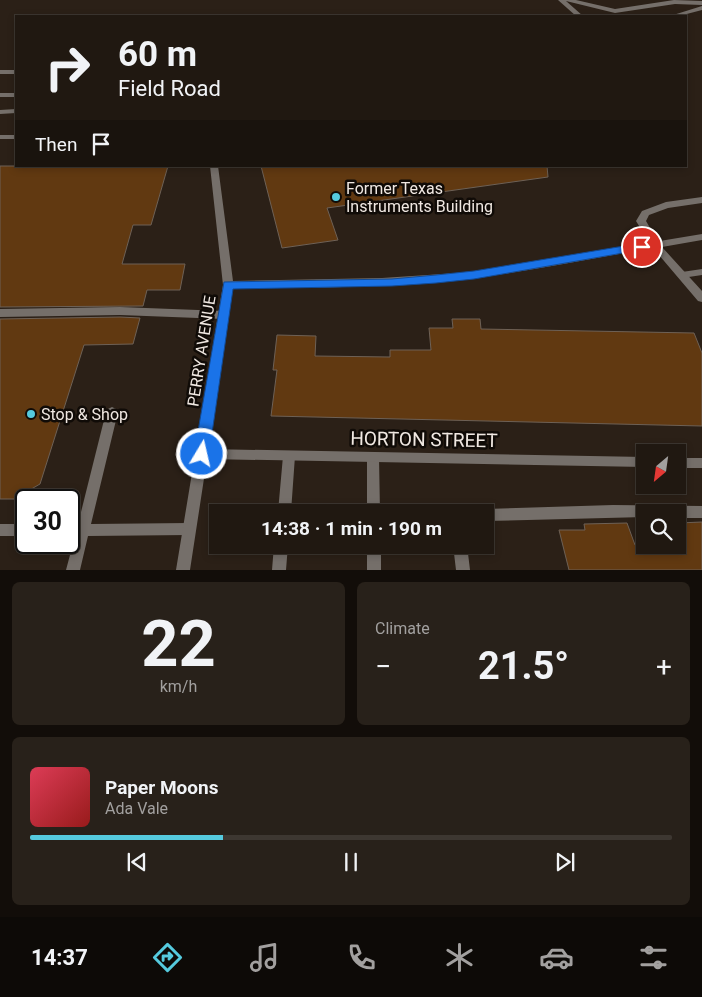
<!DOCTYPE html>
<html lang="en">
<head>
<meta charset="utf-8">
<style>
  :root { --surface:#201811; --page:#28211a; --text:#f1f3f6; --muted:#a2a09f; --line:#3d3731; --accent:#55cade }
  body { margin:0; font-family:Roboto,sans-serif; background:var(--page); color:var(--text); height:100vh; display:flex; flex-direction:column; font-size:19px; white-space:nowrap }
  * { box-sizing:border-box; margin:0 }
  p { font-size:16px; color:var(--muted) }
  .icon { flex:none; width:28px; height:28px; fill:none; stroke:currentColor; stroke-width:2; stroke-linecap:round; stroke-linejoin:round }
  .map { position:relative; height:570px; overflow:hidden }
  .panel { display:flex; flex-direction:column; gap:12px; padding:12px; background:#120d09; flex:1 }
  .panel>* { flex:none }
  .banner { position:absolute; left:15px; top:15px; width:672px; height:152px; border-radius:0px; box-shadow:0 2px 8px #0003,0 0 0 1px var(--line); background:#201811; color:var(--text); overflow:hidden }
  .needle { width:32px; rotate:209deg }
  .tools { position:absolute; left:636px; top:444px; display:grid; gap:10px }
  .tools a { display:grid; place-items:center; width:50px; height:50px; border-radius:0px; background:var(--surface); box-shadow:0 2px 8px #0003,0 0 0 1px var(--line); font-size:25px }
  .speed { position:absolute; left:15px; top:489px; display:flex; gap:10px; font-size:25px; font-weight:700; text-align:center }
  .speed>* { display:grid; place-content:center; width:65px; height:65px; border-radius:50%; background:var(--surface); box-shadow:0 2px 8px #0003,0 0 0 1px var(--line); line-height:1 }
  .speed .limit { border:2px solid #111; border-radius:8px; background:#fff; color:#111 }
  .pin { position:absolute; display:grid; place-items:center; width:42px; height:42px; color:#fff; margin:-21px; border:2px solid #fff; border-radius:50%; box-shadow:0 1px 5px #0007 }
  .me { position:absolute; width:55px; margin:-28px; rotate:9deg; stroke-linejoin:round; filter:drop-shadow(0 0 4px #0008) }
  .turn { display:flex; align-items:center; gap:18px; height:105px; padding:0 20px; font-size:22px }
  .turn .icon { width:65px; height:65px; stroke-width:2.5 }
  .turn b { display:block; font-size:35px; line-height:42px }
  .then { display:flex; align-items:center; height:48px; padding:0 20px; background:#0003; gap:10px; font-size:19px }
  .big { font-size:38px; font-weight:700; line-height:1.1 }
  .panel .tile { flex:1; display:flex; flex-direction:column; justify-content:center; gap:8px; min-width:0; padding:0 18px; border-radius:8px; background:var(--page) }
  .panel .dial { align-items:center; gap:0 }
  .dial b { font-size:65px; line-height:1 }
  .song { display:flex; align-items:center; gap:15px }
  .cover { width:60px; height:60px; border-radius:8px; background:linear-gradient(135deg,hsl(350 70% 55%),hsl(0 70% 35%)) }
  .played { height:5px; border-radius:2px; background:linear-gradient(90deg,var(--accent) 30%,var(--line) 30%) }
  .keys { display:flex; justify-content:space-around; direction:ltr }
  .heat { display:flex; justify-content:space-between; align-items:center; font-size:28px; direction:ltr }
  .panel .tiles { flex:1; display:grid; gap:12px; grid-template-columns:1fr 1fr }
  .tile:last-child { grid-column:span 2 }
  .trip { position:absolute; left:209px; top:504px; width:285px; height:50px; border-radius:0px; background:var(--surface); box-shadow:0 2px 8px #0003,0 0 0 1px var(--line); font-weight:700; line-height:50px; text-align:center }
  .menu { display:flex; height:80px; justify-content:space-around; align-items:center; background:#0d0a07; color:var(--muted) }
  .menu .icon { width:35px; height:35px }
  .menu .current { color:var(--accent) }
  .menu b { font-size:22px; color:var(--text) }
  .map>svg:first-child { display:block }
  .building { fill:#613911; stroke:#6e6156 }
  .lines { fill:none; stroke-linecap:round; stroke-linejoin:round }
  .service { fill:#756f6a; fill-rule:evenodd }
  .minor { fill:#756f6a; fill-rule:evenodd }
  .route { fill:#1a73e8; stroke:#114b97 }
  .poi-dot { fill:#55cade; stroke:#100b07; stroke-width:2 }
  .labels { text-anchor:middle; stroke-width:5; stroke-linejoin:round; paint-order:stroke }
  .poi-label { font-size:16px; fill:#f0e8e2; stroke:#100b07; text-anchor:start }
  .street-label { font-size:16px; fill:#f0e8e2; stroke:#100b07 }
  .near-street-label { font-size:19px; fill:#f0e8e2; stroke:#100b07 }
</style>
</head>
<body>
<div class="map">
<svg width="702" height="570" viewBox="0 0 702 570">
  <rect width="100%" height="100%" fill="#2b2017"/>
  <path class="building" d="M0,166H168L151,225H133L122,264H185L180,290H147L143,306L0,307Z
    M261,166H547L548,177L327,208L338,240L282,248Z
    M120,317L140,318L133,344L84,345L40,484L14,499H0V319Z
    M452,319H480L481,329L694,333L702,353V426L271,416L277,370H273L277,335L316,336L315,356L390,357V350H431L429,328H453Z
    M702,522V570H569L559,530H585L584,524L627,523L635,545H678V523Z"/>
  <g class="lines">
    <path class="service" d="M558,0H576L615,9L674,0L702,1V5L675,4L615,13L566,1L583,16H576Z
      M702,6V10L679,16H670Z
      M0,70H16V74H0Z
      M0,93H16V97H0Z
      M0,135H16V139H0Z
      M702,197V203L668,208L649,215L646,221L660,245L658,247H652L636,221L642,211L666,202Z
      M702,269V275L682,278L677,275L682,272Z
      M120,307L224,311L228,312L229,315L228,318L224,319L120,315L0,317V309Z
      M112,407L116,409L118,412L91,524L189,523L194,525L196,529L194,533L189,535L88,536L80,570H66L75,536H69V524H78L106,412L108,409Z
      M289,451L293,452L295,456L291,512H278L283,456L285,452Z
      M373,452L377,453L379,457L380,512H367V457L369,453Z
      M613,505L702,506V518H678V512H645V517L485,521V512H480L485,509Z
      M0,524H26V536H0Z
      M274,545H288L286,570H272Z
      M367,545H381V570H367Z
      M453,545H467L470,570H456Z"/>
    <path class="minor" d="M16,109V113L0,114V110Z
      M210,166H218L233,281L382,278L473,272L702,234V240L662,247L702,291V302L698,301L653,248C593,258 533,271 472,278C393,288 312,288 232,288L208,449L645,457V467L207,459L190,570H176L223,285Z
      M678,458H702V468H678Z"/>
  </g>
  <path class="route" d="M642,243L648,247L646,249L474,279L436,283L392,286L233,289L209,454L206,458L202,460L197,458L194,454L224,282L392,279L436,275L474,271Z"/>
  <g class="poi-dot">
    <circle cx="336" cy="197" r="5"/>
    <circle cx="31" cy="414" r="5"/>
  </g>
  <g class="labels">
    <g class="poi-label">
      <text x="346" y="194">Former Texas<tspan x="346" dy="18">Instruments Building</tspan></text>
      <text x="41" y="420">Stop &amp; Shop</text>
    </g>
    <g class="street-label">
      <text transform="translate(201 351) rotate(-81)" y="6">PERRY AVENUE</text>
    </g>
    <g class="near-street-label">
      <text transform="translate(424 439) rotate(1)" y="7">HORTON STREET</text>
    </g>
  </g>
</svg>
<div class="tools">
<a><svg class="needle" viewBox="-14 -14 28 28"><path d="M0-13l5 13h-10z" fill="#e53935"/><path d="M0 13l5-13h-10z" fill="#a2a09f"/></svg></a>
<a><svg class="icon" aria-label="search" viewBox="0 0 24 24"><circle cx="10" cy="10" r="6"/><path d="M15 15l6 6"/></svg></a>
</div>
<div class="speed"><div class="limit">30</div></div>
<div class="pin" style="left:642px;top:247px;background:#d93025"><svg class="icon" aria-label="arrive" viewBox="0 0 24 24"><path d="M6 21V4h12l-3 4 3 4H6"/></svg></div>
<svg class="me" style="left:202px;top:454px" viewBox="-20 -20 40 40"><circle r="17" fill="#1a73e8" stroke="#fff" stroke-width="3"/><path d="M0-11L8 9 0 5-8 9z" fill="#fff"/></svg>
<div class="trip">14:38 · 1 min · 190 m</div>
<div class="banner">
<div class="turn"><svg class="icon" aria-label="right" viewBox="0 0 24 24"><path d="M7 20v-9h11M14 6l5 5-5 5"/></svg><div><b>60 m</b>Field Road</div></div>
<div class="then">Then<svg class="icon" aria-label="arrive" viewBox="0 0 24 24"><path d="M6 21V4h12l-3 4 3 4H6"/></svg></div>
</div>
</div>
<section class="panel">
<div class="tiles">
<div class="tile dial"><b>22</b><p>km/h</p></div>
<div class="tile"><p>Climate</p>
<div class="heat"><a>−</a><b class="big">21.5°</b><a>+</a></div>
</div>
<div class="tile">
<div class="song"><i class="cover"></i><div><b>Paper Moons</b><p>Ada Vale</p></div></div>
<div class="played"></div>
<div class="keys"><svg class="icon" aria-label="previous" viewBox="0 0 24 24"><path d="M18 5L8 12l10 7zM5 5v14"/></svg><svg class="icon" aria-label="pause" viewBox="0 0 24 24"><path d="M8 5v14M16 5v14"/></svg><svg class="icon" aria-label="next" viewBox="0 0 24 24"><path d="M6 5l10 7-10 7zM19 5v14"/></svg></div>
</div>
</div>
</section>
<nav class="menu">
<b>14:37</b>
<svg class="icon current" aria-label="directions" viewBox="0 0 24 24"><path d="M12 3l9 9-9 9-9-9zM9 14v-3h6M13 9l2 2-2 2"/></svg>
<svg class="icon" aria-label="music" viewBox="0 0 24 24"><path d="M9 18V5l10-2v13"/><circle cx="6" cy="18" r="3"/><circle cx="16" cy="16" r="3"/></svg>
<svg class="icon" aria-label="phone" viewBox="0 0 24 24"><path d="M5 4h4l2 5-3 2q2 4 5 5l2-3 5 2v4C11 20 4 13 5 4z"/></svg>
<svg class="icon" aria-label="climate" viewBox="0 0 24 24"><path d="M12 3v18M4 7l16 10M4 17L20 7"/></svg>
<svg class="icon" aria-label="car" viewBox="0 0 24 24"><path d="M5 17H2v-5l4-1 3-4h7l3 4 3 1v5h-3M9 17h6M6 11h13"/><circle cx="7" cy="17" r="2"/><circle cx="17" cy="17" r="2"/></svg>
<svg class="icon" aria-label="filters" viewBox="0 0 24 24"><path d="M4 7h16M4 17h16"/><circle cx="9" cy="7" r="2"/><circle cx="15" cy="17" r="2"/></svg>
</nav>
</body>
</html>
